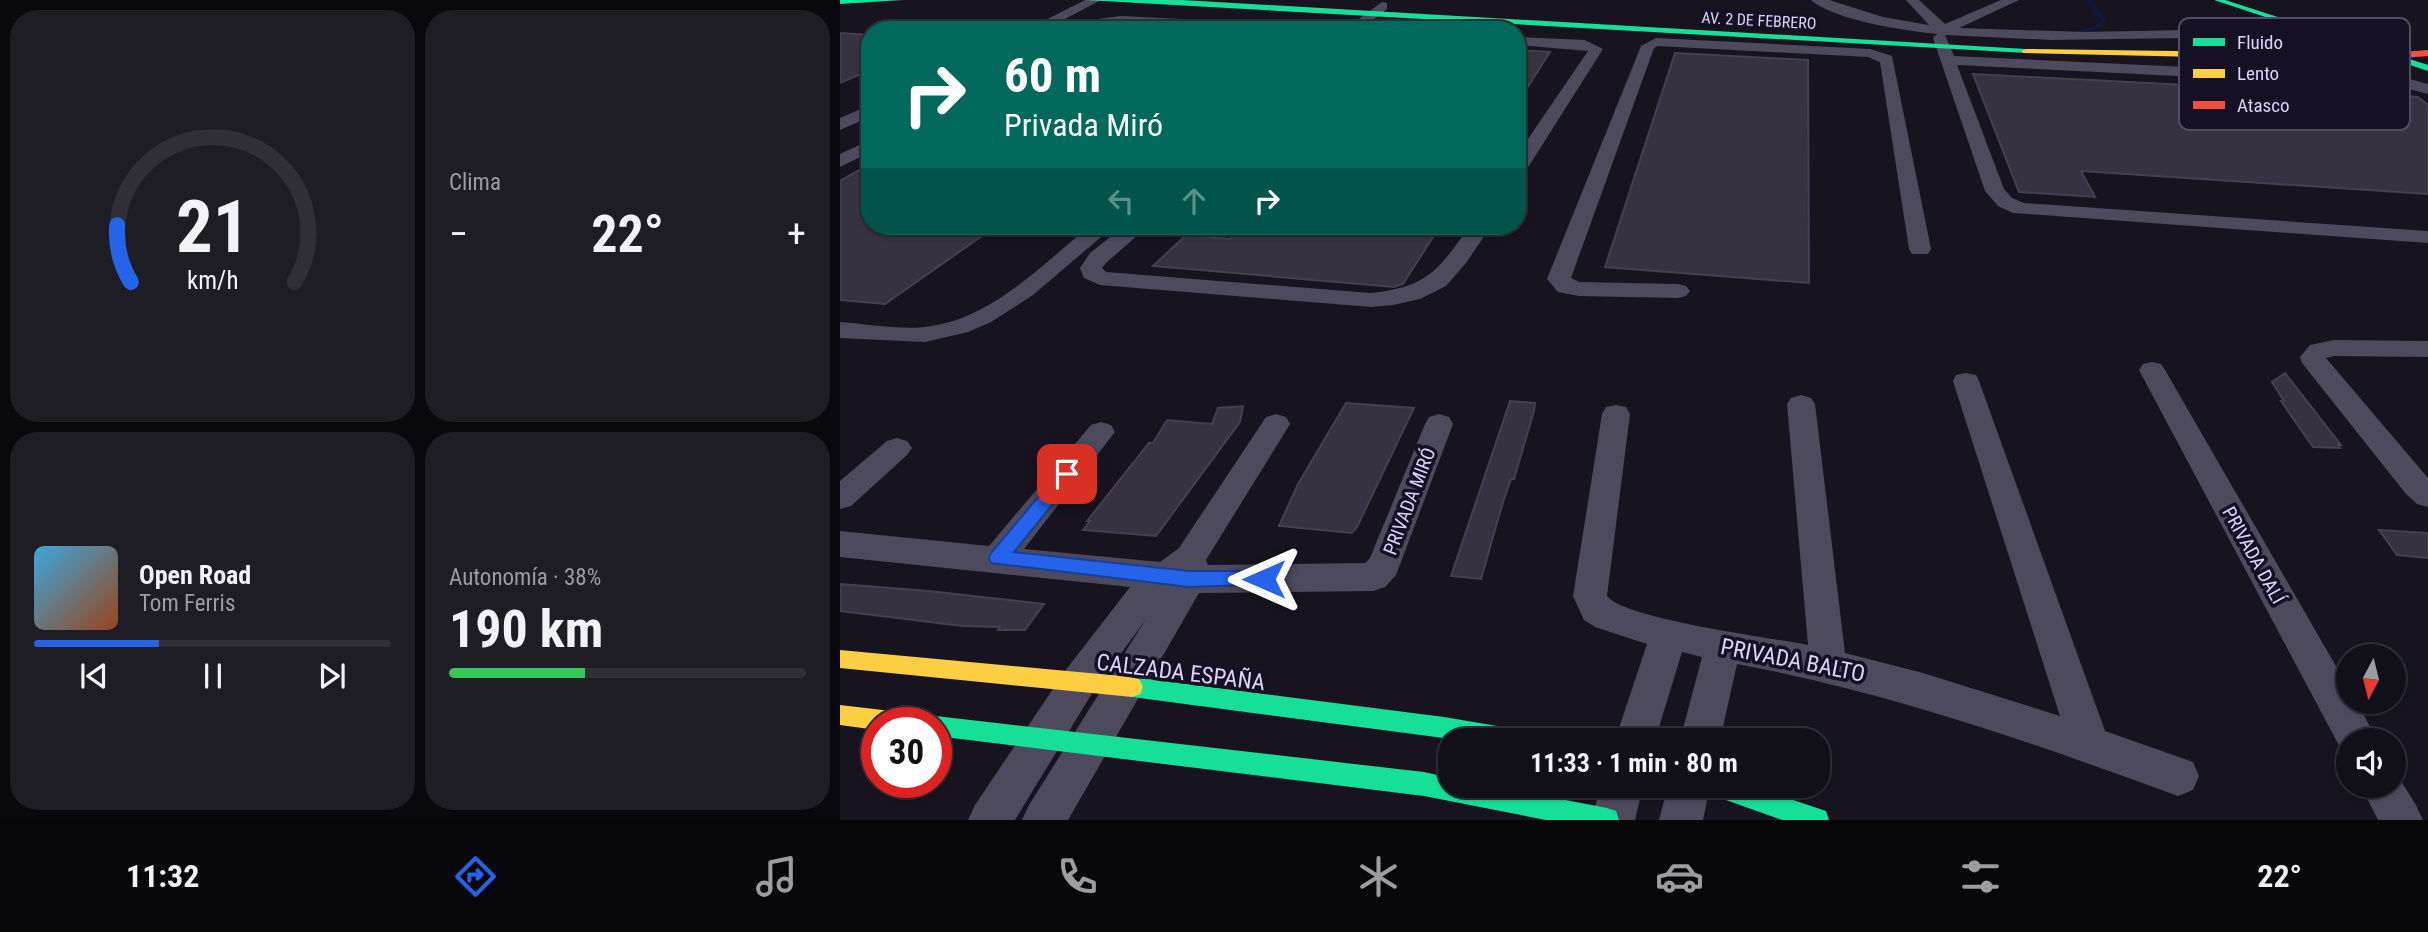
<!DOCTYPE html>
<html lang="es">
<head>
<meta charset="utf-8">
<style>
  :root { --surface:#110f17; --page:#1e1d24; --text:#f1f3f6; --muted:#9c9ca1; --line:#302f36; --accent:#2563eb }
  body { margin:0; font-family:"Roboto Condensed",sans-serif; background:var(--page); color:var(--text); height:100vh; display:flex; flex-direction:column; font-size:26px; white-space:nowrap }
  * { box-sizing:border-box; margin:0 }
  p { font-size:23px; color:var(--muted) }
  .icon { flex:none; width:38px; height:38px; fill:none; stroke:currentColor; stroke-width:2; stroke-linecap:round; stroke-linejoin:round }
  .map { position:relative; flex:1; overflow:hidden }
  .sheet { display:flex; flex-direction:column; gap:10px; padding:10px; background:#09080d; width:840px }
  .sheet>* { flex:none }
  .hud { position:absolute; left:21px; top:21px; width:665px; height:214px; border-radius:28px; box-shadow:0 2px 5px #0004,0 0 0 2px var(--line); background:#00695c; color:#fff; overflow:hidden }
  .needle { width:46px; rotate:187deg }
  .buttons { position:absolute; left:1496px; top:644px; display:grid; gap:14px }
  .buttons a { display:grid; place-items:center; width:70px; height:70px; border-radius:50%; background:var(--surface); box-shadow:0 2px 5px #0004,0 0 0 2px var(--line); font-size:35px }
  .speed { position:absolute; left:21px; top:707px; display:flex; gap:14px; font-size:35px; font-weight:700; text-align:center }
  .speed>* { display:grid; place-content:center; width:91px; height:91px; border-radius:50%; background:var(--surface); box-shadow:0 2px 5px #0004,0 0 0 2px var(--line); line-height:1 }
  .speed .limit { border:10px solid #d22; background:#fff; color:#111 }
  .pin { position:absolute; display:grid; place-items:center; width:60px; height:60px; color:#fff; margin:-30px; border-radius:14px; box-shadow:0 4px 10px #0006 }
  .me { position:absolute; width:77px; margin:-38px; rotate:270deg; stroke-linejoin:round; filter:drop-shadow(0 0 5px #0008) }
  .turn { display:flex; align-items:center; gap:24px; height:147px; padding:0 28px; font-size:32px }
  .turn .icon { width:91px; height:91px; stroke-width:2.5 }
  .turn b { display:block; font-size:49px; line-height:60px }
  .lanes { display:flex; align-items:center; height:66px; padding:0 28px; background:#0003; justify-content:center; gap:35px; direction:ltr }
  .lanes .off { opacity:.35 }
  .big { font-size:52px; font-weight:700; line-height:1.1 }
  .sheet .widget { flex:1; display:flex; flex-direction:column; justify-content:center; gap:10px; min-width:0; padding:0 24px; border-radius:28px; background:var(--page) }
  .sheet .dial { align-items:center; gap:0 }
  .dial svg { height:182px; overflow:visible; fill:none; stroke:var(--line); stroke-width:7; stroke-linecap:round; text-anchor:middle }
  .dial text { fill:var(--text); stroke:none }
  .song { display:flex; align-items:center; gap:21px }
  .cover { width:84px; height:84px; border-radius:10px; background:linear-gradient(135deg,hsl(200 70% 55%),hsl(20 70% 35%)) }
  .played { height:7px; border-radius:4px; background:linear-gradient(90deg,var(--accent) 35%,var(--line) 35%) }
  .keys { display:flex; justify-content:space-around; direction:ltr }
  .heat { display:flex; justify-content:space-between; align-items:center; font-size:38px; direction:ltr }
  .charge { height:10px; border-radius:5px; background:linear-gradient(90deg,#34c759 38%,var(--line) 0) }
  .sheet .tiles { flex:1; display:grid; gap:10px; grid-template-columns:repeat(2,1fr) }
  .trip { position:absolute; left:598px; top:728px; width:392px; height:70px; border-radius:28px; background:var(--surface); box-shadow:0 2px 5px #0004,0 0 0 2px var(--line); font-weight:700; line-height:70px; text-align:center }
  .dock { display:flex; height:112px; justify-content:space-around; align-items:center; background:#070609; color:var(--muted) }
  .dock .icon { width:49px; height:49px }
  .dock .active { color:var(--accent) }
  .dock b { font-size:32px; color:var(--text) }
  main { display:flex; flex:1; min-height:0 }
  .map>svg:first-child { display:block }
  .lines { fill:none; stroke-linecap:round; stroke-linejoin:round }
  .stream { stroke:#0e193b; stroke-width:4.5 }
  .building { fill:#363241; stroke:#443f52; stroke-width:2 }
  .street { fill:#4d4a5e; fill-rule:evenodd }
  .fast { fill:#16e098; fill-rule:evenodd }
  .slow { fill:#ffcf43; fill-rule:evenodd }
  .jam { fill:#f24e42; fill-rule:evenodd }
  .route { fill:#2563eb; stroke:#184099; stroke-width:2 }
  .labels { text-anchor:middle; stroke-width:7; stroke-linejoin:round; paint-order:stroke }
  .far-street-label { font-size:16px; fill:#ddd4fc; stroke:#151023 }
  .street-label { font-size:19px; fill:#ddd4fc; stroke:#151023 }
  .near-street-label { font-size:23px; fill:#ddd4fc; stroke:#151023 }
  .key { fill:#151023; stroke:#514b64; stroke-width:2 }
  .key-label { font-size:19px; fill:#ddd4fc }
</style>
</head>
<body>
<main>
<section class="sheet">
<div class="tiles">
<div class="widget dial"><svg viewBox="0 0 100 80">
<path d="M14 69A42 42 0 1 1 86 69"/>
<path d="M14 69A42 42 0 0 1 8 44" stroke="#2563eb"/>
<text x="50" y="56" font-size="32" font-weight="700">21</text>
<text x="50" y="72" font-size="11">km/h</text>
</svg></div>
<div class="widget"><p>Clima</p>
<div class="heat"><a>−</a><b class="big">22°</b><a>+</a></div>
</div>
<div class="widget">
<div class="song"><i class="cover"></i><div><b>Open Road</b><p>Tom Ferris</p></div></div>
<div class="played"></div>
<div class="keys"><svg class="icon" aria-label="previous" viewBox="0 0 24 24"><path d="M18 5L8 12l10 7zM5 5v14"/></svg><svg class="icon" aria-label="pause" viewBox="0 0 24 24"><path d="M8 5v14M16 5v14"/></svg><svg class="icon" aria-label="next" viewBox="0 0 24 24"><path d="M6 5l10 7-10 7zM19 5v14"/></svg></div>
</div>
<div class="widget"><p>Autonomía · 38%</p><b class="big">190 km</b><div class="charge"></div></div>
</div>
</section>
<div class="map">
<svg width="1588" height="820" viewBox="0 0 1588 820">
  <rect width="100%" height="100%" fill="#17141f"/>
  <g class="lines">
    <path class="stream" d="M1243,32L1257,27L1263,21L1249,0"/>
  </g>
  <path class="building" d="M0,33L30,35V70L0,83Z
    M677,50L710,52L677,104Z
    M835,53L968,60L969,283L765,267Z
    M1133,74L1578,97L1588,105V194L1241,171L1255,197L1179,192Z
    M30,164V226H156L45,304L0,300V181Z
    M403,226H600L563,284L554,287L313,266L346,235L390,239Z
    M1445,373L1501,445H1498L1500,448L1473,447L1441,401H1444L1432,382Z
    M670,401L695,403L694,411L674,479H671L663,502L641,579L611,576Z
    M506,403L574,408L517,527L512,533L439,526L458,484Z
    M403,406L400,422L316,536L243,530L250,521H247L309,443H313L327,420L372,424L378,408Z
    M1539,530L1588,533V558L1557,555Z
    M0,584L89,591L204,604L185,630H158L160,627L122,626L0,611Z"/>
  <g class="lines">
    <path class="street" d="M245,0H261L204,30H186Z
      M971,0H989L1043,17L1089,25L1066,0H1079L1105,24L1161,0H1179L1119,28L1245,32L1344,30L1384,39L1421,55L1414,59L1367,43L1344,38L1211,40L1105,35L1114,56L1562,77L1588,84V94L1561,87L1117,65L1164,189L1172,198L1184,203L1588,231V243L1173,213L1158,206L1145,191L1093,38L1097,34C1067,31 993,20 971,0Z
      M542,2L547,3V9L520,30H504Z
      M281,16L482,26L489,30H394L281,24L255,30H235L258,19Z
      M677,37L745,40L763,49L687,169L677,175V155L748,51L677,45Z
      M816,38L1030,49L1052,56L1091,249L1088,254H1072L1069,249L1040,62L1028,57L818,46L814,48L731,278L739,282L838,284L846,286L850,291L846,296L838,298L739,296L718,292L707,279L801,46Z
      M30,105V117L0,130V118Z
      M30,140V152L0,167V154Z
      M250,226H274L193,295L151,322L128,332L85,342L0,338V322C32,324 66,332 97,325C156,314 205,262 250,226Z
      M284,226H308L266,263L262,268L266,272L531,293C588,287 598,270 630,226H651L626,263L606,286L580,299L553,305L531,307L260,285L244,278L240,268L250,253Z
      M1494,340L1588,341V357L1494,356L1486,358L1588,478V507L1577,504L1566,494L1462,363L1460,357L1470,345Z
      M1312,362L1321,364L1325,370L1508,687V702H1517L1537,740H1508V756L1503,753L1299,370L1303,364Z
      M1126,373L1136,375L1139,381L1265,731L1353,762L1359,776L1353,790L1338,796C1193,743 1049,692 897,664L880,740H840L862,657L842,652L815,740H775L807,644L755,627L744,620L733,596L762,414L766,407L776,405L786,407L790,414L767,596C784,619 933,638 968,645L947,404L951,398L961,395L971,398L975,404L1005,653L1083,673L1220,716L1113,381L1116,375Z
      M436,414L446,417L450,424L366,560L368,565L525,563L530,558L585,424L589,417L599,414L609,417L613,424L556,575L545,587L533,591L359,593L228,820H182L189,805L306,619L251,695L175,820H128L135,805L225,671L290,587L0,557V531L149,546L251,425L261,422L271,425L275,432L184,549L320,562L339,548L426,417Z
      M57,438L67,441L72,448L67,455L11,506L0,509V481L47,441Z
      M1554,770L1576,805L1583,820H1538L1521,786H1554Z
      M761,786H803L795,820H751Z
      M828,786H870L863,820H819Z"/>
    <path class="fast" d="M0,0H63L0,4Z
      M245,0H342L1186,49L1190,51L1186,53Z
      M1374,0H1385L1588,65V71Z
      M292,677L604,717L675,729L683,732L686,740H619L292,697L284,694L281,687L284,680Z
      M96,716L584,772L611,778V786H653L767,808L776,811L779,820H706L584,796L96,736V723H86L88,719Z
      M865,786H911L986,811L989,820H942L869,794Z"/>
    <path class="slow" d="M1186,49L1404,52L1408,55L1404,58L1183,53L1182,51Z
      M0,650L292,677L300,680L303,687L300,694L292,697L0,668Z
      M0,705L68,713L76,716L79,723H37V730L0,725Z"/>
    <path class="jam" d="M1588,50V56L1526,61L1404,58L1400,55L1404,52L1526,55Z"/>
  </g>
  <path class="route" d="M227,468L233,470L235,474L233,479L174,552L349,571H424L431,573L434,579L431,584L349,587L151,563L149,558L151,553L221,470Z"/>
  <g class="labels">
    <g class="far-street-label">
      <text transform="translate(919 20) rotate(3)" y="6">AV. 2 DE FEBRERO</text>
    </g>
    <g class="street-label">
      <text transform="translate(569 501) rotate(-69)" y="7">PRIVADA MIRÓ</text>
      <text transform="translate(1414 555) rotate(61)" y="7">PRIVADA DALÍ</text>
    </g>
    <g class="near-street-label">
      <text transform="translate(953 660) rotate(11)" y="8">PRIVADA BALTO</text>
      <text transform="translate(341 672) rotate(7)" y="8">CALZADA ESPAÑA</text>
    </g>
  </g>
  <rect x="1339" y="18" width="231" height="112" rx="10" class="key"/>
  <rect x="1353" y="38" width="32" height="8" fill="#16e098"/>
  <rect x="1353" y="69" width="32" height="9" fill="#ffcf43"/>
  <rect x="1353" y="101" width="32" height="8" fill="#f24e42"/>
  <g class="key-label">
    <text x="1397" y="49">Fluido</text>
    <text x="1397" y="80">Lento</text>
    <text x="1397" y="112">Atasco</text>
  </g>
</svg>
<div class="buttons">
<a><svg class="needle" viewBox="-14 -14 28 28"><path d="M0-13l5 13h-10z" fill="#e53935"/><path d="M0 13l5-13h-10z" fill="#9c9ca1"/></svg></a>
<a><svg class="icon" aria-label="sound" viewBox="0 0 24 24"><path d="M4 9h4l5-4v14l-5-4H4zM17 9q2 3 0 6"/></svg></a>
</div>
<div class="speed"><div class="limit">30</div></div>
<div class="pin" style="left:227px;top:474px;background:#d93025"><svg class="icon" aria-label="arrive" viewBox="0 0 24 24"><path d="M6 21V4h12l-3 4 3 4H6"/></svg></div>
<svg class="me" style="left:424px;top:579px" viewBox="-20 -20 40 40"><path d="M0-17L14 15 0 8-14 15z" fill="#2563eb" stroke="#fff" stroke-width="4"/></svg>
<div class="trip">11:33 · 1 min · 80 m</div>
<div class="hud">
<div class="turn"><svg class="icon" aria-label="right" viewBox="0 0 24 24"><path d="M7 20v-9h11M14 6l5 5-5 5"/></svg><div><b>60 m</b>Privada Miró</div></div>
<div class="lanes"><svg class="icon off" aria-label="left" viewBox="0 0 24 24"><path d="M17 20v-9H6M10 6l-5 5 5 5"/></svg><svg class="icon off" aria-label="ahead" viewBox="0 0 24 24"><path d="M12 20V5M6 11l6-6 6 6"/></svg><svg class="icon" aria-label="right" viewBox="0 0 24 24"><path d="M7 20v-9h11M14 6l5 5-5 5"/></svg></div>
</div>
</div>
</main>
<nav class="dock">
<b>11:32</b>
<svg class="icon active" aria-label="directions" viewBox="0 0 24 24"><path d="M12 3l9 9-9 9-9-9zM9 14v-3h6M13 9l2 2-2 2"/></svg>
<svg class="icon" aria-label="music" viewBox="0 0 24 24"><path d="M9 18V5l10-2v13"/><circle cx="6" cy="18" r="3"/><circle cx="16" cy="16" r="3"/></svg>
<svg class="icon" aria-label="phone" viewBox="0 0 24 24"><path d="M5 4h4l2 5-3 2q2 4 5 5l2-3 5 2v4C11 20 4 13 5 4z"/></svg>
<svg class="icon" aria-label="climate" viewBox="0 0 24 24"><path d="M12 3v18M4 7l16 10M4 17L20 7"/></svg>
<svg class="icon" aria-label="car" viewBox="0 0 24 24"><path d="M5 17H2v-5l4-1 3-4h7l3 4 3 1v5h-3M9 17h6M6 11h13"/><circle cx="7" cy="17" r="2"/><circle cx="17" cy="17" r="2"/></svg>
<svg class="icon" aria-label="filters" viewBox="0 0 24 24"><path d="M4 7h16M4 17h16"/><circle cx="9" cy="7" r="2"/><circle cx="15" cy="17" r="2"/></svg>
<b>22°</b>
</nav>
</body>
</html>
